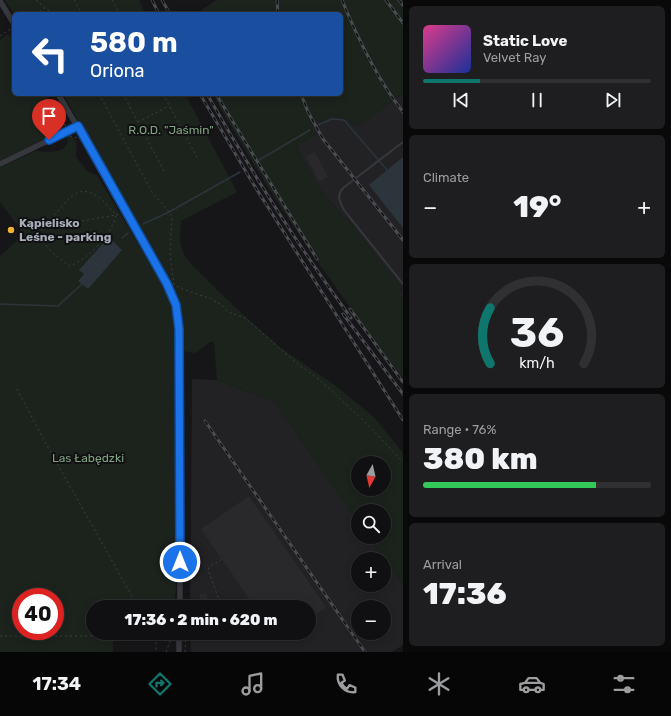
<!DOCTYPE html>
<html lang="en">
<head>
<meta charset="utf-8">
<style>
  :root { --surface:#101012; --page:#1e1e20; --text:#f1f3f6; --muted:#9c9d9f; --line:#303032; --accent:#0f766e }
  body { margin:0; font-family:Rubik,sans-serif; background:var(--page); color:var(--text); height:100vh; display:flex; flex-direction:column; font-size:15px; white-space:nowrap }
  * { box-sizing:border-box; margin:0 }
  p { font-size:13px; color:var(--muted) }
  .icon { flex:none; width:22px; height:22px; fill:none; stroke:currentColor; stroke-width:2; stroke-linecap:round; stroke-linejoin:round }
  .map { position:relative; flex:1; overflow:hidden }
  .side { display:flex; flex-direction:column; gap:6px; padding:6px; background:#09090a; width:268px }
  .side>* { flex:none }
  .hud { position:absolute; left:12px; top:12px; width:331px; height:84px; border-radius:6px; box-shadow:0 2px 10px #0003,0 0 0 1px var(--line); background:#1a4fa0; color:#fff; overflow:hidden }
  .needle { width:26px; rotate:188deg }
  .buttons { position:absolute; left:351px; top:456px; display:grid; gap:8px }
  .buttons a { display:grid; place-items:center; width:40px; height:40px; border-radius:50%; background:var(--surface); box-shadow:0 2px 10px #0003,0 0 0 1px var(--line); font-size:20px }
  .speed { position:absolute; left:12px; top:588px; display:flex; gap:8px; font-size:20px; font-weight:700; text-align:center }
  .speed>* { display:grid; place-content:center; width:52px; height:52px; border-radius:50%; background:var(--surface); box-shadow:0 2px 10px #0003,0 0 0 1px var(--line); line-height:1 }
  .speed .limit { border:6px solid #d22; background:#fff; color:#111 }
  .pin { position:absolute; display:grid; place-items:center; width:34px; height:34px; color:#fff; margin:-41px -17px; border-radius:50% 50% 50% 0; rotate:-45deg; box-shadow:0 0 4px #0007 }
  .pin .icon { rotate:45deg }
  .me { position:absolute; width:44px; margin:-22px; rotate:0deg; stroke-linejoin:round; filter:drop-shadow(0 0 3px #0008) }
  .turn { display:flex; align-items:center; gap:14px; height:84px; padding:0 12px; font-size:18px }
  .turn .icon { width:52px; height:52px; stroke-width:2.5 }
  .turn b { display:block; font-size:28px; line-height:34px }
  .big { font-size:30px; font-weight:800; line-height:1.1 }
  .side .widget { flex:1; display:flex; flex-direction:column; justify-content:center; gap:6px; min-width:0; padding:0 14px; border-radius:6px; background:var(--page) }
  .side .dial { align-items:center; gap:0 }
  .dial svg { height:104px; overflow:visible; fill:none; stroke:var(--line); stroke-width:7; stroke-linecap:round; text-anchor:middle }
  .dial text { fill:var(--text); stroke:none }
  .song { display:flex; align-items:center; gap:12px }
  .cover { width:48px; height:48px; border-radius:6px; background:linear-gradient(135deg,hsl(330 70% 55%),hsl(230 70% 35%)) }
  .played { height:4px; border-radius:2px; background:linear-gradient(90deg,var(--accent) 25%,var(--line) 25%) }
  .keys { display:flex; justify-content:space-around; direction:ltr }
  .heat { display:flex; justify-content:space-between; align-items:center; font-size:22px; direction:ltr }
  .charge { height:6px; border-radius:3px; background:linear-gradient(90deg,#34c759 76%,var(--line) 0) }
  .trip { position:absolute; left:86px; top:600px; width:230px; height:40px; border-radius:20px; background:var(--surface); box-shadow:0 2px 10px #0003,0 0 0 1px var(--line); font-weight:800; line-height:40px; text-align:center }
  .tabs { display:flex; height:64px; justify-content:space-around; align-items:center; background:#060607; color:var(--muted) }
  .tabs .icon { width:28px; height:28px }
  .tabs .active { color:var(--accent) }
  .tabs b { font-size:18px; color:var(--text) }
  main { display:flex; flex:1; min-height:0 }
  .map>svg:first-child { display:block }
  .built { fill:#222225; fill-rule:evenodd }
  .green { fill:#1c231d; fill-rule:evenodd }
  .water { fill:#2c353c }
  .lines { fill:none; stroke-linecap:round; stroke-linejoin:round }
  .stream { stroke:#2c353c; stroke-width:1.5 }
  .building { fill:#29292c }
  .path { stroke:#3d3f44; stroke-width:1; stroke-dasharray:2 3; stroke-linecap:butt }
  .service { stroke:#37383d; stroke-width:2 }
  .tertiary { stroke:#37383d; stroke-width:5.5 }
  .rail-casing { stroke:#4a4c52; stroke-width:3 }
  .rail { stroke:#111113; stroke-width:1.5; stroke-dasharray:4.5; stroke-linecap:butt }
  .route-casing { stroke:#114b97; stroke-width:10 }
  .route { stroke:#1a73e8; stroke-width:7 }
  .poi-dot { fill:#f2b134; stroke:#111113; stroke-width:1.5 }
  .labels { text-anchor:middle; stroke-width:4; stroke-linejoin:round; paint-order:stroke }
  .park-label { font-size:12px; fill:#7fa381; stroke:#111113 }
  .poi-label { font-size:12px; font-weight:bold; fill:#a8adb8; stroke:#111113; text-anchor:start }
</style>
</head>
<body>
<main>
<div class="map">
<svg width="403" height="652" viewBox="0 0 403 652">
  <rect width="100%" height="100%" fill="#161618"/>
  <path class="built" d="M403,93V301L397,293L402,289L346,217L344,218L318,187L296,146L315,135L310,127L331,116L347,119L357,127Z
    M192,379L217,380L274,402L358,521V537H369L403,584V645L392,652H191L190,633H309V607H190ZM358,559H384V585H358ZM358,607H384V633H358Z"/>
  <path class="green" d="M5,0H139L145,13L14,14Z
    M217,0H403V93L357,127L347,119L331,116L310,127L315,135L296,146L318,187L344,218L346,217L402,288L397,293L403,301V378C346,304 291,227 243,146C233,129 222,112 213,94H341V14H195Z
    M8,34L14,43V94H46L65,125L53,131L48,137L0,161V40Z
    M63,94H185L237,192L181,221L180,238L181,247L186,258L195,268L239,311L281,348L336,386L374,417L403,453V584L369,537H384V511H358V521L274,402L217,380L214,341L208,343L196,353L182,351L181,312L175,293ZM358,463H384V489H358Z
    M68,135C81,139 75,148 76,157L88,172L97,175L165,289L173,313L174,321L176,586L174,607H93V633H169L113,639V652H0V256L24,234L0,202V168L35,151C42,152 59,153 64,148C65,147 67,143 68,142L67,138ZM21,597H55V631H21Z"/>
  <path class="water" d="M403,157V228L369,185Z
    M109,237L122,250L88,289L78,281L84,274L79,270Z"/>
  <g class="lines">
    <path class="stream" d="M318,125L332,119L344,120L388,171
      M259,160L310,130
      M143,224L169,212L240,172
      M122,238L128,233
      M0,304L58,306L83,283"/>
  </g>
  <path class="building" d="M315,152L328,177L319,182L306,157Z
    M249,496L326,607L309,620V607H255L201,529Z
    M200,594H207V607H201V605H194L195,601L200,600Z"/>
  <g class="lines">
    <path class="path" d="M36,0L53,14
      M74,0L82,14
      M112,0L120,14
      M35,14L45,8
      M12,29L14,32
      M0,36L12,28
      M99,94L152,192L166,208L172,216L170,255L174,285L188,291L209,298L222,305L228,312L245,318L299,365L320,380L367,424L403,462
      M123,94L164,171
      M163,94L198,159
      M138,122L169,106
      M65,126L66,119
      M70,136L78,138
      M18,226L24,225L42,228L116,215C112,235 89,258 70,266C59,259 44,247 39,234C44,225 52,218 59,210C64,204 70,196 77,193C93,186 107,205 116,215L121,213
      M17,389L45,442L138,607
      M221,607L218,597L208,570L209,567L222,559
      M153,633L156,640V652
      M0,636H112L173,633
      M166,652L173,634
      M185,652L186,633"/>
    <path class="service" d="M403,142L343,188C336,196 340,202 344,210L403,284"/>
    <path class="tertiary" d="M0,1L14,24
      M58,94L87,143L167,284C174,299 178,312 179,329L180,607
      M0,164L78,126
      M179,652V633"/>
    <defs>
      <path id="rail" d="M152,0L159,14
        M162,0L170,14
        M277,0L278,14
        M342,0C358,39 377,79 403,112
        M386,0L403,23
        M399,0L403,5
        M200,94L252,182L403,420
        M207,94C251,171 298,246 351,318
        M216,94L317,259
        M301,94L308,112L323,139L403,240
        M350,309L403,382
        M343,314L403,394
        M205,421L365,652"/>
    </defs>
    <use href="#rail" class="rail-casing"/>
    <use href="#rail" class="rail"/>
  </g>
  <g class="lines">
    <defs>
      <path id="route" d="M49,140L78,126L167,284L176,305L179,329L180,562"/>
    </defs>
    <use href="#route" class="route-casing"/>
    <use href="#route" class="route"/>
  </g>
  <circle class="poi-dot" cx="11" cy="230" r="4"/>
  <g class="labels">
    <g class="park-label">
      <text x="171" y="134">R.O.D. "Jaśmin"</text>
      <text x="88" y="462">Las Łabędzki</text>
    </g>
    <g class="poi-label">
      <text x="19" y="227">Kąpielisko<tspan x="19" dy="14">Leśne - parking</tspan></text>
    </g>
  </g>
</svg>
<div class="buttons">
<a><svg class="needle" viewBox="-14 -14 28 28"><path d="M0-13l5 13h-10z" fill="#e53935"/><path d="M0 13l5-13h-10z" fill="#9c9d9f"/></svg></a>
<a><svg class="icon" aria-label="search" viewBox="0 0 24 24"><circle cx="10" cy="10" r="6"/><path d="M15 15l6 6"/></svg></a>
<a>+</a>
<a>−</a>
</div>
<div class="speed"><div class="limit">40</div></div>
<div class="pin" style="left:49px;top:140px;background:#d93025"><svg class="icon" aria-label="arrive" viewBox="0 0 24 24"><path d="M6 21V4h12l-3 4 3 4H6"/></svg></div>
<svg class="me" style="left:180px;top:562px" viewBox="-20 -20 40 40"><circle r="17" fill="#1a73e8" stroke="#fff" stroke-width="3"/><path d="M0-11L8 9 0 5-8 9z" fill="#fff"/></svg>
<div class="trip">17:36 · 2 min · 620 m</div>
<div class="hud">
<div class="turn"><svg class="icon" aria-label="left" viewBox="0 0 24 24"><path d="M17 20v-9H6M10 6l-5 5 5 5"/></svg><div><b>580 m</b>Oriona</div></div>
</div>
</div>
<section class="side">
<div class="widget">
<div class="song"><i class="cover"></i><div><b>Static Love</b><p>Velvet Ray</p></div></div>
<div class="played"></div>
<div class="keys"><svg class="icon" aria-label="previous" viewBox="0 0 24 24"><path d="M18 5L8 12l10 7zM5 5v14"/></svg><svg class="icon" aria-label="pause" viewBox="0 0 24 24"><path d="M8 5v14M16 5v14"/></svg><svg class="icon" aria-label="next" viewBox="0 0 24 24"><path d="M6 5l10 7-10 7zM19 5v14"/></svg></div>
</div>
<div class="widget"><p>Climate</p>
<div class="heat"><a>−</a><b class="big">19°</b><a>+</a></div>
</div>
<div class="widget dial"><svg viewBox="0 0 100 80">
<path d="M14 69A42 42 0 1 1 86 69"/>
<path d="M14 69A42 42 0 0 1 14 26" stroke="#0f766e"/>
<text x="50" y="56" font-size="32" font-weight="700">36</text>
<text x="50" y="72" font-size="11">km/h</text>
</svg></div>
<div class="widget"><p>Range · 76%</p><b class="big">380 km</b><div class="charge"></div></div>
<div class="widget"><p>Arrival</p><b class="big">17:36</b></div>
</section>
</main>
<nav class="tabs">
<b>17:34</b>
<svg class="icon active" aria-label="directions" viewBox="0 0 24 24"><path d="M12 3l9 9-9 9-9-9zM9 14v-3h6M13 9l2 2-2 2"/></svg>
<svg class="icon" aria-label="music" viewBox="0 0 24 24"><path d="M9 18V5l10-2v13"/><circle cx="6" cy="18" r="3"/><circle cx="16" cy="16" r="3"/></svg>
<svg class="icon" aria-label="phone" viewBox="0 0 24 24"><path d="M5 4h4l2 5-3 2q2 4 5 5l2-3 5 2v4C11 20 4 13 5 4z"/></svg>
<svg class="icon" aria-label="climate" viewBox="0 0 24 24"><path d="M12 3v18M4 7l16 10M4 17L20 7"/></svg>
<svg class="icon" aria-label="car" viewBox="0 0 24 24"><path d="M5 17H2v-5l4-1 3-4h7l3 4 3 1v5h-3M9 17h6M6 11h13"/><circle cx="7" cy="17" r="2"/><circle cx="17" cy="17" r="2"/></svg>
<svg class="icon" aria-label="filters" viewBox="0 0 24 24"><path d="M4 7h16M4 17h16"/><circle cx="9" cy="7" r="2"/><circle cx="15" cy="17" r="2"/></svg>
</nav>
</body>
</html>
